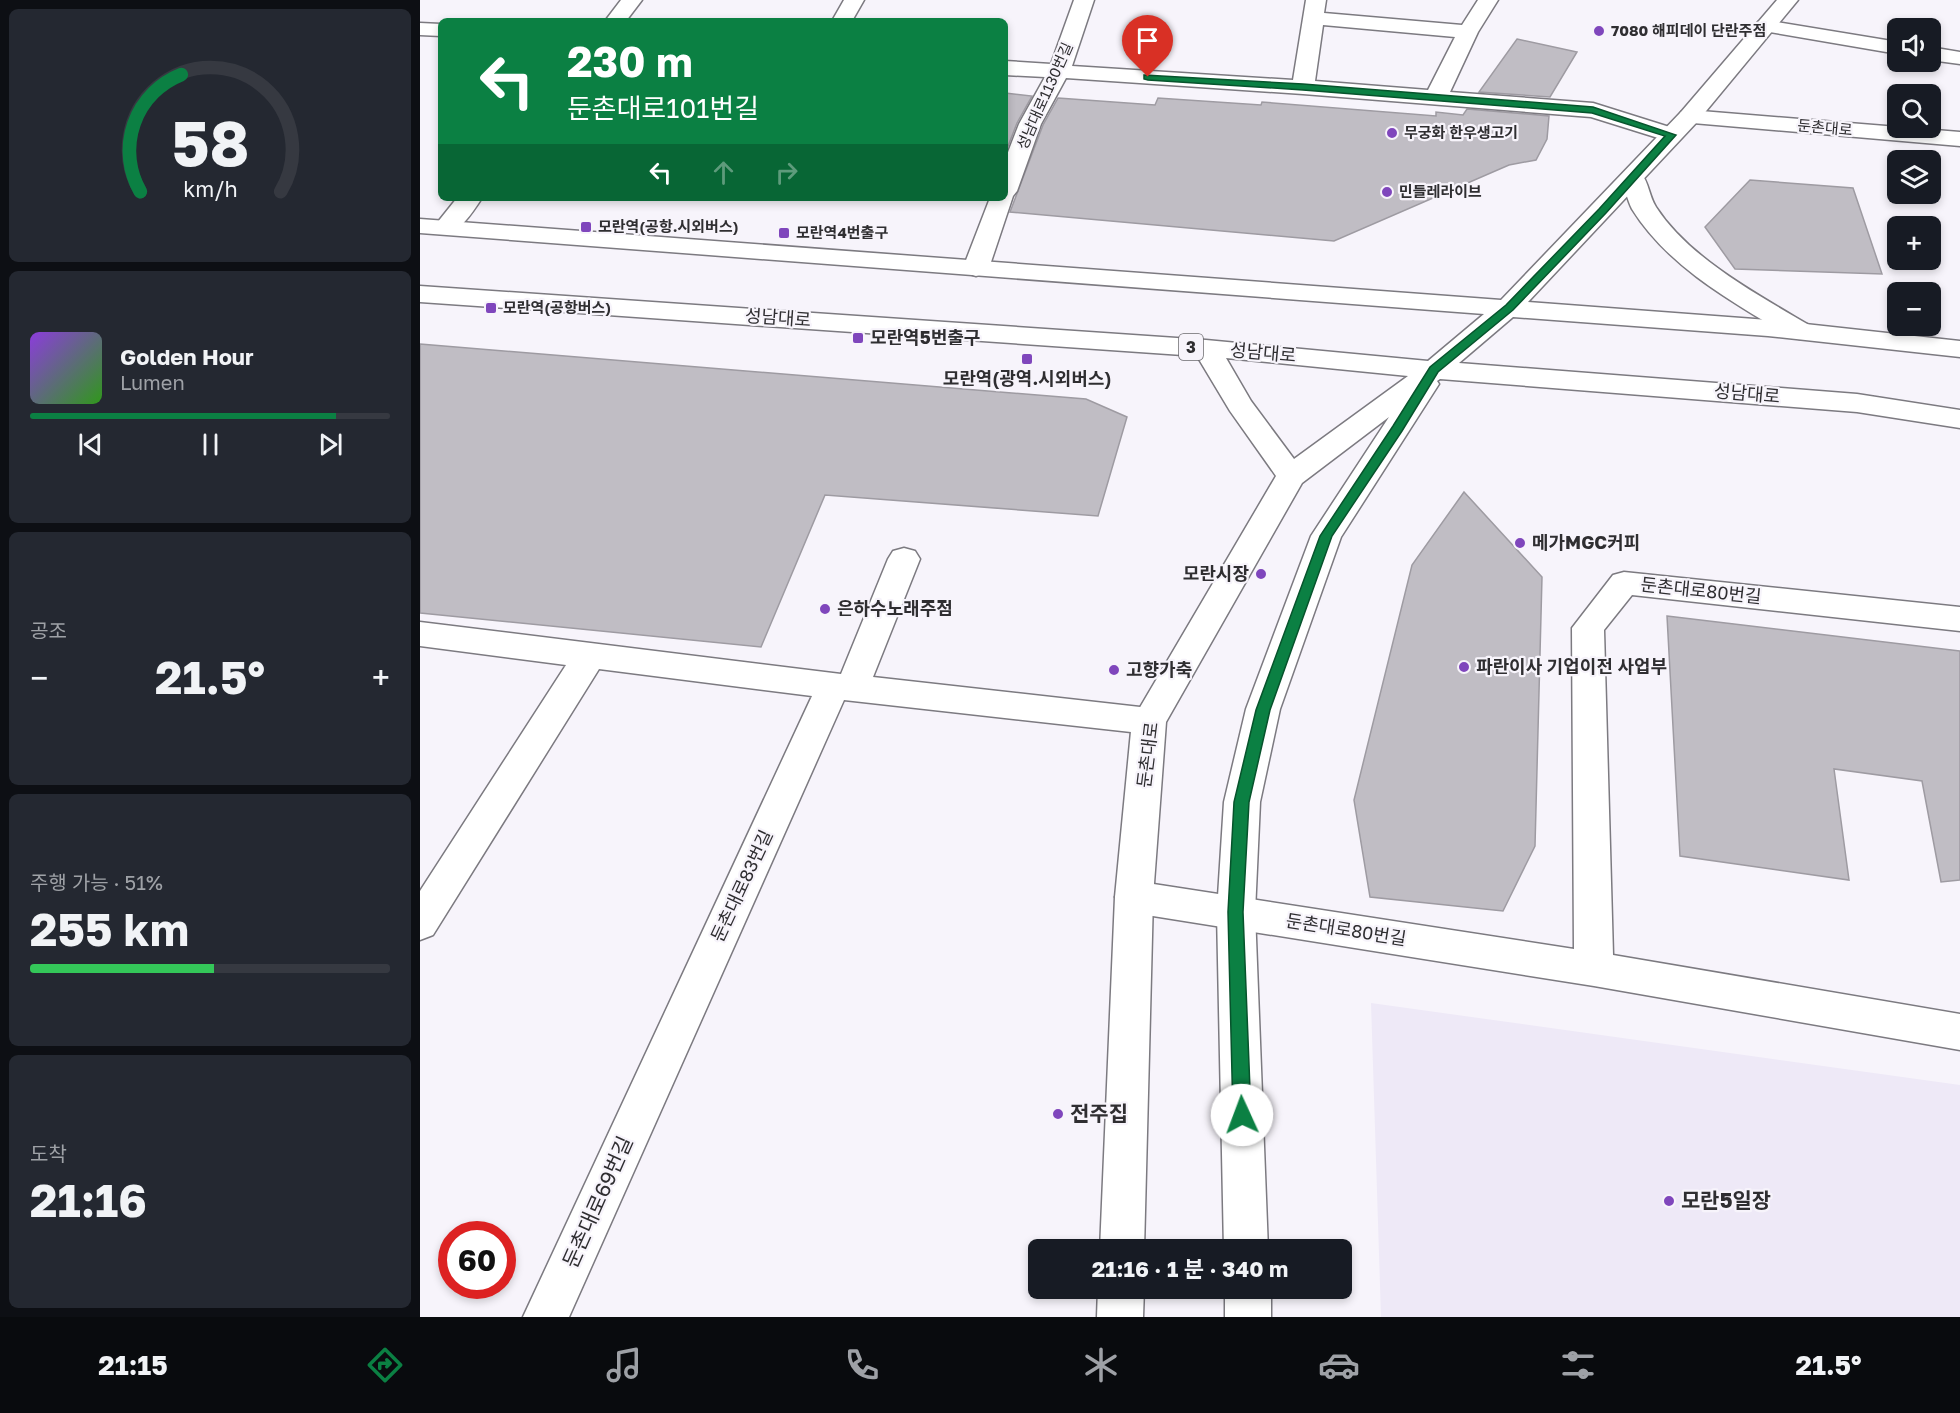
<!DOCTYPE html>
<html lang="ko">
<head>
<meta charset="utf-8">
<style>
  :root { --surface:#171b24; --page:#242831; --text:#f1f3f6; --muted:#9ea1a6; --line:#363941; --accent:#0b8043 }
  body { margin:0; font-family:"Golos Text","Noto Sans KR",sans-serif; background:var(--page); color:var(--text); height:100vh; display:flex; flex-direction:column; font-size:22px; white-space:nowrap }
  * { box-sizing:border-box; margin:0 }
  p { font-size:20px; color:var(--muted) }
  .icon { flex:none; width:33px; height:33px; fill:none; stroke:currentColor; stroke-width:2; stroke-linecap:round; stroke-linejoin:round }
  .map { position:relative; flex:1; overflow:hidden }
  .drawer { display:flex; flex-direction:column; gap:9px; padding:9px; background:#0d0f14; width:420px }
  .drawer>* { flex:none }
  .guide { position:absolute; left:18px; top:18px; width:570px; height:183px; border-radius:9px; box-shadow:0 3px 9px #0003; background:#0b8043; color:#fff; overflow:hidden }
  .fabs { position:absolute; left:1467px; top:18px; display:grid; gap:12px }
  .fabs a { display:grid; place-items:center; width:54px; height:54px; border-radius:9px; background:var(--surface); box-shadow:0 3px 9px #0003; font-size:30px }
  .speed { position:absolute; left:18px; top:1221px; display:flex; gap:12px; font-size:30px; font-weight:700; text-align:center }
  .speed>* { display:grid; place-content:center; width:78px; height:78px; border-radius:50%; background:var(--surface); box-shadow:0 3px 9px #0003; line-height:1 }
  .speed .limit { border:9px solid #d22; background:#fff; color:#111 }
  .pin { position:absolute; display:grid; place-items:center; width:51px; height:51px; color:#fff; margin:-62px -26px; border-radius:50% 50% 50% 0; rotate:-45deg; box-shadow:0 0 6px #0007 }
  .pin .icon { rotate:45deg }
  .me { position:absolute; width:66px; margin:-33px; rotate:358deg; stroke-linejoin:round; filter:drop-shadow(0 0 4px #0008) }
  .turn { display:flex; align-items:center; gap:21px; height:126px; padding:0 30px; font-size:27px }
  .turn .icon { width:78px; height:78px; stroke-width:2.5 }
  .turn b { display:block; font-size:42px; line-height:51px }
  .lanes { display:flex; align-items:center; height:57px; padding:0 30px; background:#0003; justify-content:center; gap:30px; direction:ltr }
  .lanes .off { opacity:.35 }
  .big { font-size:45px; font-weight:700; line-height:1.1 }
  .drawer .tile { flex:1; display:flex; flex-direction:column; justify-content:center; gap:9px; min-width:0; padding:0 21px; border-radius:9px; background:var(--page) }
  .drawer .dial { align-items:center; gap:0 }
  .dial svg { height:156px; overflow:visible; fill:none; stroke:var(--line); stroke-width:7; stroke-linecap:round; text-anchor:middle }
  .dial text { fill:var(--text); stroke:none }
  .song { display:flex; align-items:center; gap:18px }
  .cover { width:72px; height:72px; border-radius:9px; background:linear-gradient(135deg,hsl(270 70% 55%),hsl(110 70% 35%)) }
  .played { height:6px; border-radius:3px; background:linear-gradient(90deg,var(--accent) 85%,var(--line) 85%) }
  .keys { display:flex; justify-content:space-around; direction:ltr }
  .heat { display:flex; justify-content:space-between; align-items:center; font-size:33px; direction:ltr }
  .charge { height:9px; border-radius:4px; background:linear-gradient(90deg,#34c759 51%,var(--line) 0) }
  .trip { position:absolute; left:608px; top:1239px; width:324px; height:60px; border-radius:9px; background:var(--surface); box-shadow:0 3px 9px #0003; font-weight:700; line-height:60px; text-align:center }
  .menu { display:flex; height:96px; justify-content:space-around; align-items:center; background:#090b0e; color:var(--muted) }
  .menu .icon { width:42px; height:42px }
  .menu .on { color:var(--accent) }
  .menu b { font-size:27px; color:var(--text) }
  main { display:flex; flex:1; min-height:0 }
  .map>svg:first-child { display:block }
  .built { fill:#eee9f7 }
  .building { fill:#c0bdc4; stroke:#9e9ba2; stroke-width:1.5 }
  .lines { fill:none; stroke-linecap:round; stroke-linejoin:round }
  .minor-casing { stroke:#7c7a80; stroke-width:3 }
  .major-casing { stroke:#7c7a80; stroke-width:3 }
  .minor { fill:#fff; fill-rule:evenodd }
  .major { fill:#fff; fill-rule:evenodd }
  .route { fill:#0b8043; stroke:#07532c; stroke-width:1.5 }
  .poi-dot { fill:#7f46bc; stroke:#f7f4fb; stroke-width:2 }
  .labels { text-anchor:middle; stroke-width:4.5; stroke-linejoin:round; paint-order:stroke }
  .far-poi-label { font-size:15px; font-weight:bold; fill:#2f2e31; stroke:#f7f4fb; text-anchor:start }
  .far-street-label { font-size:15px; fill:#2f2e31; stroke:#f7f4fb }
  .shield { fill:#f7f4fb; stroke:#6b696e; stroke-width:1.5 }
  .shield-label { font-size:16px; font-weight:bold; fill:#2f2e31 }
  .street-label { font-size:18px; fill:#2f2e31; stroke:#f7f4fb }
  .poi-label { font-size:18px; font-weight:bold; fill:#2f2e31; stroke:#f7f4fb; text-anchor:start }
  .near-poi-label { font-size:21px; font-weight:bold; fill:#2f2e31; stroke:#f7f4fb; text-anchor:start }
  .near-street-label { font-size:21px; fill:#2f2e31; stroke:#f7f4fb }
</style>
</head>
<body>
<main>
<section class="drawer">
<div class="tile dial"><svg viewBox="0 0 100 80">
<path d="M14 69A42 42 0 1 1 86 69"/>
<path d="M14 69A42 42 0 0 1 35 9" stroke="#0b8043"/>
<text x="50" y="56" font-size="32" font-weight="700">58</text>
<text x="50" y="72" font-size="11">km/h</text>
</svg></div>
<div class="tile">
<div class="song"><i class="cover"></i><div><b>Golden Hour</b><p>Lumen</p></div></div>
<div class="played"></div>
<div class="keys"><svg class="icon" aria-label="previous" viewBox="0 0 24 24"><path d="M18 5L8 12l10 7zM5 5v14"/></svg><svg class="icon" aria-label="pause" viewBox="0 0 24 24"><path d="M8 5v14M16 5v14"/></svg><svg class="icon" aria-label="next" viewBox="0 0 24 24"><path d="M6 5l10 7-10 7zM19 5v14"/></svg></div>
</div>
<div class="tile"><p>공조</p>
<div class="heat"><a>−</a><b class="big">21.5°</b><a>+</a></div>
</div>
<div class="tile"><p>주행 가능 · 51%</p><b class="big">255 km</b><div class="charge"></div></div>
<div class="tile"><p>도착</p><b class="big">21:16</b></div>
</section>
<div class="map">
<svg width="1540" height="1317" viewBox="0 0 1540 1317">
  <rect width="100%" height="100%" fill="#f7f4fb"/>
  <path class="built" d="M951,1003L1540,1085V1317H961Z"/>
  <path class="building" d="M1097,39L1157,52L1130,97L1059,92Z
    M585,93L612,96L597,123L585,154Z
    M638,98L735,105L738,98L841,105L842,102L1016,116V112L1043,115L1047,109L1129,116L1127,139L1116,160L1089,165L914,241L590,212L623,125Z
    M1330,180L1433,188L1462,274L1315,269L1285,227Z
    M0,344L666,399L707,417L678,516L405,495L341,647L0,613Z
    M1044,492L1122,577L1115,846L1083,911L950,897L934,800L992,565Z
    M1247,616L1540,651V880L1521,882L1502,781L1414,769L1429,880L1260,856Z"/>
  <g class="lines">
    <defs>
      <path id="minor" d="M201,0H222L206,21H185Z
        M424,0H444L432,21H412Z
        M654,0H674L652,66L873,80L886,0H906L904,13L1042,25L1058,0H1078L1058,32L1030,92L1173,103L1259,130L1262,135L1259,140L1251,142L1171,117L883,94L646,78L621,124L597,191L593,196L569,268L565,273L556,276L547,273L543,268L570,198H585V160L599,124L625,77L585,75V61L631,64ZM903,25L1035,37L1008,90L895,81Z
        M1345,20L1478,42V54L1338,30L1335,26L1338,22Z
        M0,23L21,24V36L0,35Z
        M1510,47L1540,52V64L1510,60Z
        M1269,110L1540,132V146L1261,122L1258,117L1261,112Z
        M1213,171L1221,173C1229,183 1229,196 1236,207C1269,258 1338,295 1389,325L1393,331L1389,337L1380,339L1371,337C1314,303 1248,267 1212,209C1207,199 1205,188 1201,178L1205,173Z
        M37,198H62C51,214 37,239 16,233L13,228Z
        M484,548L495,551L500,559L453,677L729,708L741,712L746,721L741,730L729,734L424,700L149,1317H103L392,696L179,669L13,935L0,940V891L146,665L0,646V622L421,674L468,559L473,551Z
        M1204,572L1540,607V631L1212,595L1184,630L1193,955L1540,1014V1050L1174,986L714,913L701,908L695,897L701,886L714,881L1154,949L1152,628L1193,575Z"/>
      <path id="major" d="M1357,0H1378L1277,122L1108,302L1348,320L1540,341V357L1348,336L1093,317L1039,363L1437,394L1540,410V428L1437,412L1020,379L1017,381L1019,384L921,537L860,709L840,802L835,912L848,1250H804L797,912L804,802L826,709L891,536L969,417L882,483L746,722L733,897L724,1250H680L695,897L712,721L856,476L810,411L777,356L0,302V286L786,340L1008,361L1064,314L0,233V219L1081,300L1261,112ZM806,358L988,376L874,459L831,401Z
        M678,1288H724L723,1317H677Z
        M805,1288H851V1317H805Z"/>
    </defs>
    <use href="#minor" class="minor-casing"/>
    <use href="#major" class="major-casing"/>
    <use href="#minor" class="minor"/>
    <use href="#major" class="major"/>
  </g>
  <path class="route" d="M724,75L883,84L1173,107L1256,135L1186,213L1093,310L1018,372L982,431L912,536L850,710L829,802L823,912L831,1115L828,1120L822,1123L816,1120L813,1115L808,912L814,802L836,710L900,536L973,426L1010,367L1086,305L1179,209L1245,136L1172,113L883,90L728,80L724,79Z"/>
  <g class="poi-dot">
    <circle cx="1179" cy="31" r="6"/>
    <circle cx="972" cy="133" r="6"/>
    <circle cx="967" cy="192" r="6"/>
    <rect x="160" y="221" width="12" height="12" rx="3"/>
    <rect x="358" y="227" width="12" height="12" rx="3"/>
    <rect x="65" y="302" width="12" height="12" rx="3"/>
    <rect x="432" y="332" width="12" height="12" rx="3"/>
    <rect x="601" y="353" width="12" height="12" rx="3"/>
    <circle cx="1100" cy="543" r="6"/>
    <circle cx="841" cy="574" r="6"/>
    <circle cx="405" cy="609" r="6"/>
    <circle cx="1044" cy="667" r="6"/>
    <circle cx="694" cy="670" r="6"/>
    <circle cx="638" cy="1114" r="6"/>
    <circle cx="1249" cy="1201" r="6"/>
  </g>
  <g class="labels">
    <g class="far-poi-label">
      <text x="1191" y="36">7080 해피데이 단란주점</text>
      <text x="984" y="138">무궁화 한우생고기</text>
      <text x="979" y="197">민들레라이브</text>
      <text x="178" y="232">모란역(공항.시외버스)</text>
      <text x="376" y="238">모란역4번출구</text>
      <text x="83" y="313">모란역(공항버스)</text>
    </g>
    <g class="far-street-label">
      <text transform="translate(625 96) rotate(-66)" y="5">성남대로1130번길</text>
      <text transform="translate(1405 128) rotate(5)" y="5">둔촌대로</text>
    </g>
    <rect class="shield" x="759" y="334" width="24" height="26" rx="4.5"/>
    <g class="shield-label">
      <text x="771" y="353">3</text>
    </g>
    <g class="street-label">
      <text transform="translate(358 318) rotate(4)" y="6">성남대로</text>
      <text transform="translate(843 353) rotate(5)" y="6">성남대로</text>
      <text transform="translate(1327 394) rotate(5)" y="6">성남대로</text>
      <text transform="translate(1281 591) rotate(6)" y="6">둔촌대로80번길</text>
      <text transform="translate(728 755) rotate(-83)" y="6">둔촌대로</text>
      <text transform="translate(322 886) rotate(-65)" y="6">둔촌대로83번길</text>
      <text transform="translate(926 930) rotate(9)" y="6">둔촌대로80번길</text>
    </g>
    <g class="poi-label">
      <text x="450" y="344">모란역5번출구</text>
      <text x="607" y="385" text-anchor="middle">모란역(광역.시외버스)</text>
      <text x="1112" y="549">메가MGC커피</text>
      <text x="829" y="580" text-anchor="end">모란시장</text>
      <text x="417" y="615">은하수노래주점</text>
      <text x="1056" y="673">파란이사 기업이전 사업부</text>
      <text x="706" y="676">고향가축</text>
    </g>
    <g class="near-poi-label">
      <text x="650" y="1121">전주집</text>
      <text x="1261" y="1208">모란5일장</text>
    </g>
    <g class="near-street-label">
      <text transform="translate(178 1202) rotate(-66)" y="7">둔촌대로69번길</text>
    </g>
  </g>
</svg>
<div class="fabs">
<a><svg class="icon" aria-label="sound" viewBox="0 0 24 24"><path d="M4 9h4l5-4v14l-5-4H4zM17 9q2 3 0 6"/></svg></a>
<a><svg class="icon" aria-label="search" viewBox="0 0 24 24"><circle cx="10" cy="10" r="6"/><path d="M15 15l6 6"/></svg></a>
<a><svg class="icon" aria-label="layers" viewBox="0 0 24 24"><path d="M12 4l9 5-9 5-9-5zM3 14l9 5 9-5"/></svg></a>
<a>+</a>
<a>−</a>
</div>
<div class="speed"><div class="limit">60</div></div>
<div class="pin" style="left:728px;top:77px;background:#d93025"><svg class="icon" aria-label="arrive" viewBox="0 0 24 24"><path d="M6 21V4h12l-3 4 3 4H6"/></svg></div>
<svg class="me" style="left:822px;top:1115px" viewBox="-20 -20 40 40"><circle r="19" fill="#fff"/><path d="M0-13L10 11 0 6-10 11z" fill="#0b8043"/></svg>
<div class="trip">21:16 · 1 분 · 340 m</div>
<div class="guide">
<div class="turn"><svg class="icon" aria-label="left" viewBox="0 0 24 24"><path d="M17 20v-9H6M10 6l-5 5 5 5"/></svg><div><b>230 m</b>둔촌대로101번길</div></div>
<div class="lanes"><svg class="icon" aria-label="left" viewBox="0 0 24 24"><path d="M17 20v-9H6M10 6l-5 5 5 5"/></svg><svg class="icon off" aria-label="ahead" viewBox="0 0 24 24"><path d="M12 20V5M6 11l6-6 6 6"/></svg><svg class="icon off" aria-label="right" viewBox="0 0 24 24"><path d="M7 20v-9h11M14 6l5 5-5 5"/></svg></div>
</div>
</div>
</main>
<nav class="menu">
<b>21:15</b>
<svg class="icon on" aria-label="directions" viewBox="0 0 24 24"><path d="M12 3l9 9-9 9-9-9zM9 14v-3h6M13 9l2 2-2 2"/></svg>
<svg class="icon" aria-label="music" viewBox="0 0 24 24"><path d="M9 18V5l10-2v13"/><circle cx="6" cy="18" r="3"/><circle cx="16" cy="16" r="3"/></svg>
<svg class="icon" aria-label="phone" viewBox="0 0 24 24"><path d="M5 4h4l2 5-3 2q2 4 5 5l2-3 5 2v4C11 20 4 13 5 4z"/></svg>
<svg class="icon" aria-label="climate" viewBox="0 0 24 24"><path d="M12 3v18M4 7l16 10M4 17L20 7"/></svg>
<svg class="icon" aria-label="car" viewBox="0 0 24 24"><path d="M5 17H2v-5l4-1 3-4h7l3 4 3 1v5h-3M9 17h6M6 11h13"/><circle cx="7" cy="17" r="2"/><circle cx="17" cy="17" r="2"/></svg>
<svg class="icon" aria-label="filters" viewBox="0 0 24 24"><path d="M4 7h16M4 17h16"/><circle cx="9" cy="7" r="2"/><circle cx="15" cy="17" r="2"/></svg>
<b>21.5°</b>
</nav>
</body>
</html>
